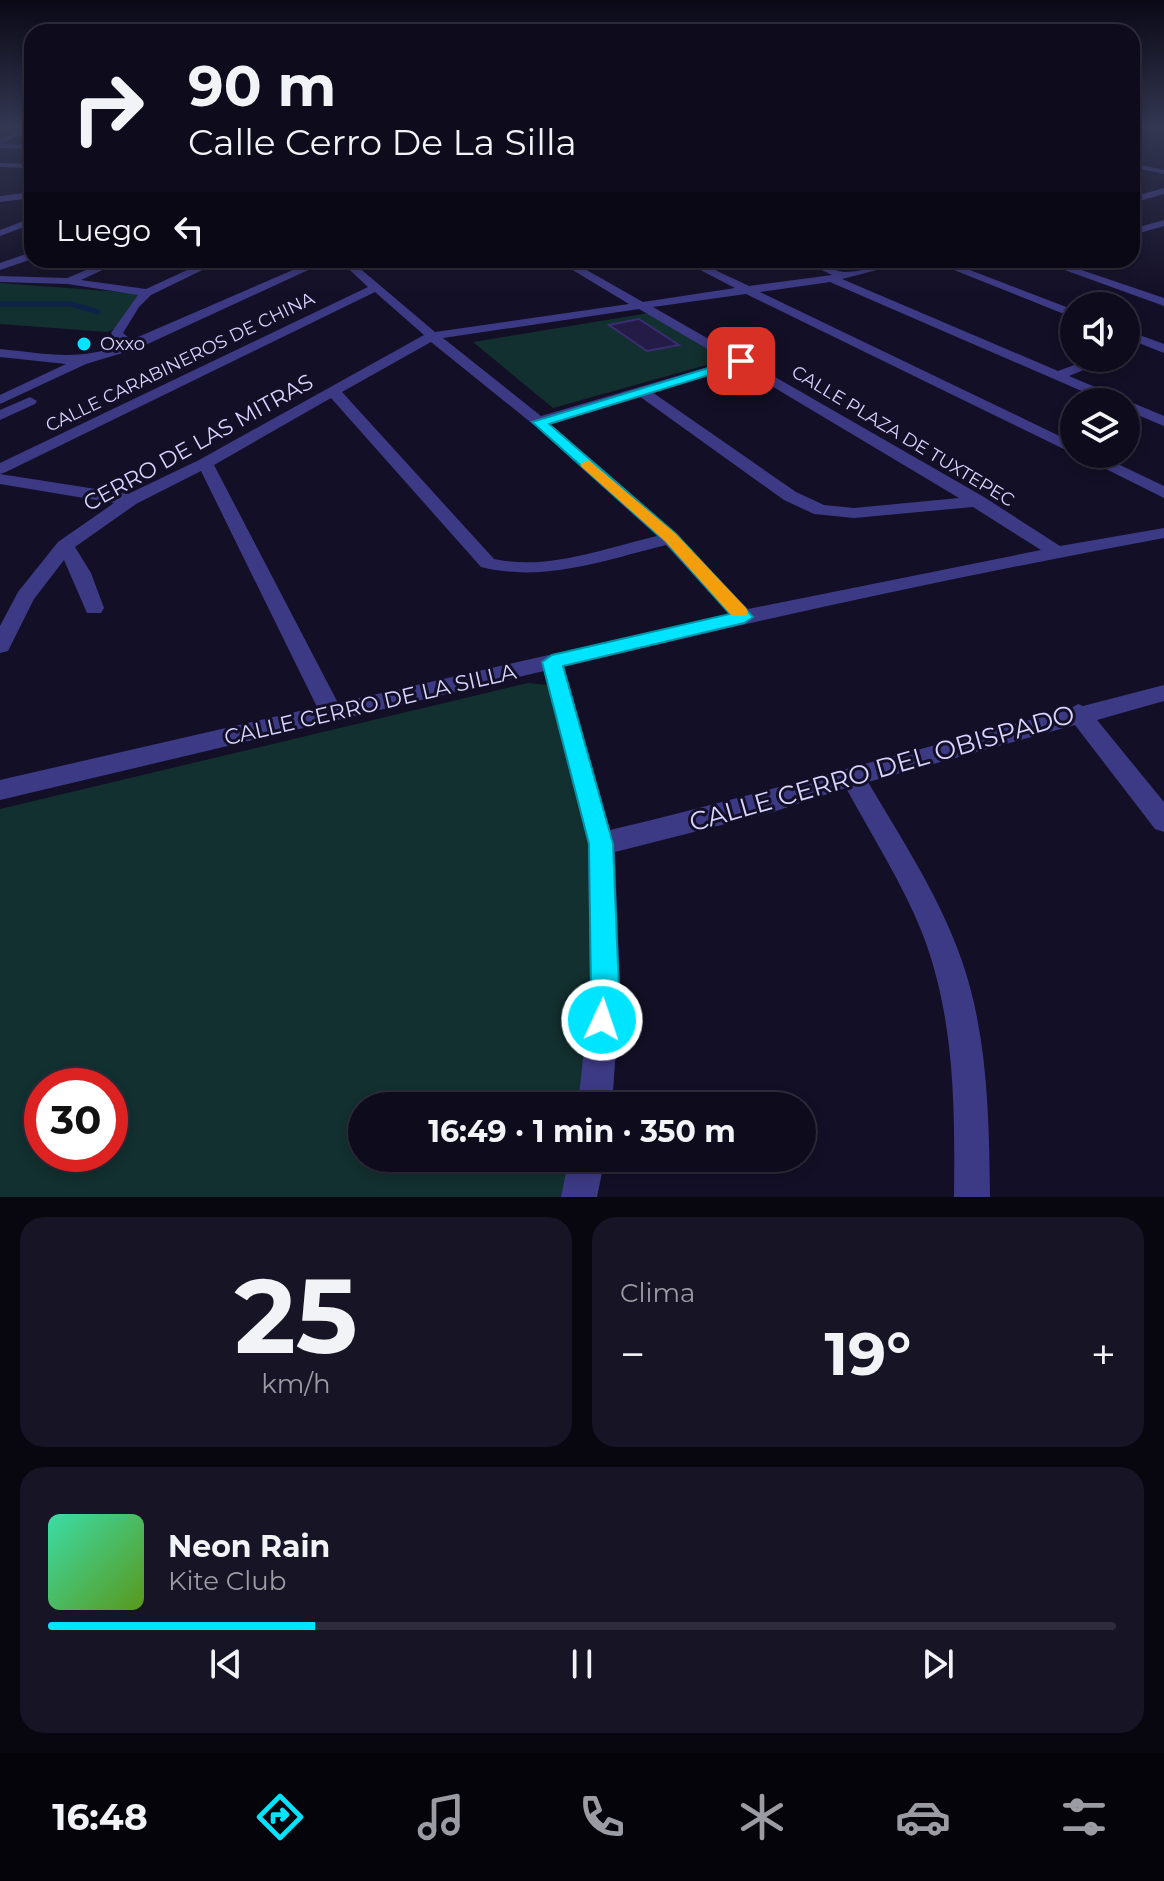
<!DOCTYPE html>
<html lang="es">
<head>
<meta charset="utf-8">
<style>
  :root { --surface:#0e0b1c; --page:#171425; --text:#f1f3f6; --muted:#9b9ba3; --line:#2e2b3b; --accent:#00e5ff }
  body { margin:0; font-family:Montserrat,sans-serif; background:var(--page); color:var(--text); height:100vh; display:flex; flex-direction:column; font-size:30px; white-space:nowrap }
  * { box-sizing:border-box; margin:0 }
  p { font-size:26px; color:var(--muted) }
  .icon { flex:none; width:44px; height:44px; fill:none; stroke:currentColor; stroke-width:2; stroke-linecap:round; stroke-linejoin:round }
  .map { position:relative; height:1197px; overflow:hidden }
  .panel { display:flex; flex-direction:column; gap:20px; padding:20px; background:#08060f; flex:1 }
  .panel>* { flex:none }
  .banner { position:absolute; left:24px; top:24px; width:1116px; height:244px; border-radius:24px; box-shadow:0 4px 12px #0003,0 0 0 2px var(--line); background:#0e0b1c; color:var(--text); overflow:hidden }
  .tools { position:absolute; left:1060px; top:292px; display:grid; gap:16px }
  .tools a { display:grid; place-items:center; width:80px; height:80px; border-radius:50%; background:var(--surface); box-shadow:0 4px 12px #0003,0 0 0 2px var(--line); font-size:40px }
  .speed { position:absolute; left:24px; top:1068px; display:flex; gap:16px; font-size:40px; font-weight:700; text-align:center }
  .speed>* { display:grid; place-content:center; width:104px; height:104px; border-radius:50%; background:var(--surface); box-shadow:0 4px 12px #0003,0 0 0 2px var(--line); line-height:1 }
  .speed .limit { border:12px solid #d22; background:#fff; color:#111 }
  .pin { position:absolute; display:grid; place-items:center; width:68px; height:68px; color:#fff; margin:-34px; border-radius:16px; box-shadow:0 4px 12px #0006 }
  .me { position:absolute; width:88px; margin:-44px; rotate:3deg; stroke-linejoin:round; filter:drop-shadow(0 0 6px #0008) }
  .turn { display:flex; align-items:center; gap:28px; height:168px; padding:0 32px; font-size:36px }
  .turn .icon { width:104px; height:104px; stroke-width:2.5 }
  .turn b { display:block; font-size:56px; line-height:68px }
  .then { display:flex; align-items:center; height:76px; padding:0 32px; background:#0003; gap:16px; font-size:30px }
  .big { font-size:60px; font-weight:700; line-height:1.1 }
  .panel .widget { flex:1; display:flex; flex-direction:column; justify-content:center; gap:12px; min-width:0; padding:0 28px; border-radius:24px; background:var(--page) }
  .panel .dial { align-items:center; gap:0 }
  .dial b { font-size:104px; line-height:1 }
  .song { display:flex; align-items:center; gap:24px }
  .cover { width:96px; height:96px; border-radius:12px; background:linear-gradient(135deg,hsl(160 70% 55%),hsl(90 70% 35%)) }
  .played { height:8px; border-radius:4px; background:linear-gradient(90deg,var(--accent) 25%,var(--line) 25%) }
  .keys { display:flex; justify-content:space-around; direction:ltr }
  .heat { display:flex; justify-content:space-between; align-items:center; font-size:44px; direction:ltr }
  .panel .tiles { flex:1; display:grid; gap:20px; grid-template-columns:1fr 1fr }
  .widget:last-child { grid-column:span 2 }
  .trip { position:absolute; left:348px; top:1092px; width:468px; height:80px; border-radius:40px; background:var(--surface); box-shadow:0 4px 12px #0003,0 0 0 2px var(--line); font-weight:700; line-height:80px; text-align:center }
  .tabs { display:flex; height:128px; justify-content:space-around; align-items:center; background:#06040b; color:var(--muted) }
  .tabs .icon { width:56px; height:56px }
  .tabs .on { color:var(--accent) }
  .tabs b { font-size:36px; color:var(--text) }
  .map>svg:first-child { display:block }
  .green { fill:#12302f; fill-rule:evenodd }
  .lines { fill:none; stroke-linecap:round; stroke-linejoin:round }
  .stream { stroke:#0c2248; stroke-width:5 }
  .building { fill:#241b47; stroke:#3b2d73; stroke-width:2 }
  .minor { fill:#3d3a85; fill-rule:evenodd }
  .route { fill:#00e5ff; stroke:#0095a6; stroke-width:2 }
  .slow { fill:#f59e0b }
  .poi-dot { fill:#00e5ff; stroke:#130f26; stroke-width:3 }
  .labels { text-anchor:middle; stroke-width:6; stroke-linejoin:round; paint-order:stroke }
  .far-poi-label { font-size:18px; fill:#d9d4ff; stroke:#130f26; text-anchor:start }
  .far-street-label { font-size:18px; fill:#d9d4ff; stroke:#130f26 }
  .street-label { font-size:22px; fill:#d9d4ff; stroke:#130f26 }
  .near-street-label { font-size:26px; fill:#d9d4ff; stroke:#130f26 }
</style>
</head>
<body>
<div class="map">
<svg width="1164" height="1197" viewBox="0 0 1164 1197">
  <rect width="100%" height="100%" fill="#130f26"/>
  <path class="green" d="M0,283L148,294L123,325L107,332L0,324Z
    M649,313L728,359L553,408L473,342Z
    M528,683L548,685L593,850L591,1052L580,1106H362V1158H571L563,1197H0V809ZM42,1086H110V1154H42Z"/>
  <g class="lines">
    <path class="stream" d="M0,304H71L98,312"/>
  </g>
  <path class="building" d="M639,319L679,345L647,351L609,325Z"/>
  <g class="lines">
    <path class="minor" d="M0,127L24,133L1,144L32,145V149L0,148V139L14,133Z
      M0,163L32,164V168L0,167Z
      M1132,163L1164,170V174L1132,167Z
      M1164,188V194L1132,203V197Z
      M32,192V198L0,202V196Z
      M32,218V224L0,236V230Z
      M1164,220V226L1132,235V229Z
      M32,252V259L0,270V263Z
      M110,260H124L81,280L146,289L209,260H223L151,295L139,307L123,333L131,340L316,260H330L139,348L86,364L0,404V395L66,364L0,357V349C41,353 80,362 119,345L111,333L138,295L68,284L0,282V276L67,278Z
      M339,260H350L435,332L629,304L556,260H569L643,302L735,288L681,260H694L749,286L832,275L801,260C817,260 830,271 845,272C865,272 892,260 916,260L842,279L1058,371L1093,358H1113L1069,376L1164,416V426L1159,424L1126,410V402H1107L830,282L760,292L1074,443V454L746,294L653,307L984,497L1060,546L1164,528V538C963,575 763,619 564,666L610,830C764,793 915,749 1068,710L1078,704L1083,706L1164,685V701L1097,720L1164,802V832L1155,829L1075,725L868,782C902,840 940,897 962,961C988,1036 989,1118 990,1197H954C955,1109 955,1019 923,935C903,884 872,836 846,788L773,812L615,852L620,991L612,1106H578L590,991L588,844L544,671L0,800V780L317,707L201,471L136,504L75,547L91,573L104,608L101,613H87L64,560L34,599L8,651L0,653V626L18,592L58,542L114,503L0,484V474L128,494L199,460L424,335L375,292L6,472L0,474V463L368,287ZM639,309L728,361L541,416L443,338ZM431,342L534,425L657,536C605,548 548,571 494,559L342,392ZM738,366L959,498L854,508L824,505L796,492L652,392ZM639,396L784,500L814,514L854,518L973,507L1041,550L748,609L676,534L550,424ZM331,398L481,567C544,583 605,560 666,545L729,614L338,703L214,465Z
      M929,260H944L1074,310V318Z
      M1037,260H1052L1164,298V306Z
      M1126,330L1164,344V353L1126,338Z
      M30,397L37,401L35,404L0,420V410Z
      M1076,454H1097L1164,486V498Z
      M569,1158H605L597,1197H561Z"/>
  </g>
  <linearGradient id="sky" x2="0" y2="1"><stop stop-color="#0a0815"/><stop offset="0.43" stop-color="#333752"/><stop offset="1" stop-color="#333752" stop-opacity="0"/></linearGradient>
  <rect width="1164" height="294" fill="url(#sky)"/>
  <path class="route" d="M741,358L747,361L745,364L549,424L676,534L753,617L744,623L563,666L613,844L619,991L617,1020L613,1030L602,1035L592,1030L588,1020L591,991L589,844L542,662L552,655L730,614L665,541L532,422Z"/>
  <path class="slow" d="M588,460L676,534L746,608L748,612L746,616H732L665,541L583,468L580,465Z"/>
  <circle class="poi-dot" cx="84" cy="344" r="8"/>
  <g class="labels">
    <g class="far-poi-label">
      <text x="100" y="350">Oxxo</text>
    </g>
    <g class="far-street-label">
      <text transform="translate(180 362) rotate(-26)" y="6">CALLE CARABINEROS DE CHINA</text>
      <text transform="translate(903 436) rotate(31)" y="6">CALLE PLAZA DE TUXTEPEC</text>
    </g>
    <g class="street-label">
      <text transform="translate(198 442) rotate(-29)" y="8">CERRO DE LAS MITRAS</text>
      <text transform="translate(370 704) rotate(-13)" y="8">CALLE CERRO DE LA SILLA</text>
    </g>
    <g class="near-street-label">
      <text transform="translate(882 768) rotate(-16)" y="9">CALLE CERRO DEL OBISPADO</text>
    </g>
  </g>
</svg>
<div class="tools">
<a><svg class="icon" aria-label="sound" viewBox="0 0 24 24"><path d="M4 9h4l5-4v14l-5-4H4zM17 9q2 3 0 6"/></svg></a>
<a><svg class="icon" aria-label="layers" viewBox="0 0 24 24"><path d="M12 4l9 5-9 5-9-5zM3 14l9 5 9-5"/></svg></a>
</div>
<div class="speed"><div class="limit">30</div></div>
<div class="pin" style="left:741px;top:361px;background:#d93025"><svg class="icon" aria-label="arrive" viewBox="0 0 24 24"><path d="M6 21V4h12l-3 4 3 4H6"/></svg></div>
<svg class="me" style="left:602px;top:1020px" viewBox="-20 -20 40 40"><circle r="17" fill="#00e5ff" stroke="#fff" stroke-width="3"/><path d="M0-11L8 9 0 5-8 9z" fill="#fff"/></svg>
<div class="trip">16:49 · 1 min · 350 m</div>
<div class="banner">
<div class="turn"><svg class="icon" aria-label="right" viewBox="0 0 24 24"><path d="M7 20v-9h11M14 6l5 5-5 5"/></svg><div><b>90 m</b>Calle Cerro De La Silla</div></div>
<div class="then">Luego<svg class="icon" aria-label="left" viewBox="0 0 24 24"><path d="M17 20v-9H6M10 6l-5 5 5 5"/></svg></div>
</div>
</div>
<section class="panel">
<div class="tiles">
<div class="widget dial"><b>25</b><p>km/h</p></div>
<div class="widget"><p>Clima</p>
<div class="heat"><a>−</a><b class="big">19°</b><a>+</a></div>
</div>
<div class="widget">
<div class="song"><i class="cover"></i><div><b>Neon Rain</b><p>Kite Club</p></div></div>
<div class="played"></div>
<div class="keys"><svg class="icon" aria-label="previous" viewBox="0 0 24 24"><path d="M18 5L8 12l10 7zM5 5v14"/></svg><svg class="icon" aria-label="pause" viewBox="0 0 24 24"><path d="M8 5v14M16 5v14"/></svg><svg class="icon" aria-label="next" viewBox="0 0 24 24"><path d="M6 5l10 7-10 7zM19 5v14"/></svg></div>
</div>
</div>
</section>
<nav class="tabs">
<b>16:48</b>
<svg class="icon on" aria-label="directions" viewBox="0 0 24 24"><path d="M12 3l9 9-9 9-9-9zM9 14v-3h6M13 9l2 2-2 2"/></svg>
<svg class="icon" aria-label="music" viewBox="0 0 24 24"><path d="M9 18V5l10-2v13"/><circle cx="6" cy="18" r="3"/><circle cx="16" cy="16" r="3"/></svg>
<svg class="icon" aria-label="phone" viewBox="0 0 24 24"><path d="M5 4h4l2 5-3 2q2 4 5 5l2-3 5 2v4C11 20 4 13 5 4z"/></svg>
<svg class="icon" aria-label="climate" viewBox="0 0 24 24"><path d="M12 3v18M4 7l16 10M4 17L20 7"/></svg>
<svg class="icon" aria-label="car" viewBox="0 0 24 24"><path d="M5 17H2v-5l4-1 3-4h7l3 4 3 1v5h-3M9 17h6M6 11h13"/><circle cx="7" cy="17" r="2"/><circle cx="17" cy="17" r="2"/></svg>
<svg class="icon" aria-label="filters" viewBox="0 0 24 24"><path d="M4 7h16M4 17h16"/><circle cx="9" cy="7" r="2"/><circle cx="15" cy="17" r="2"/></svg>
</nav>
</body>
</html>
